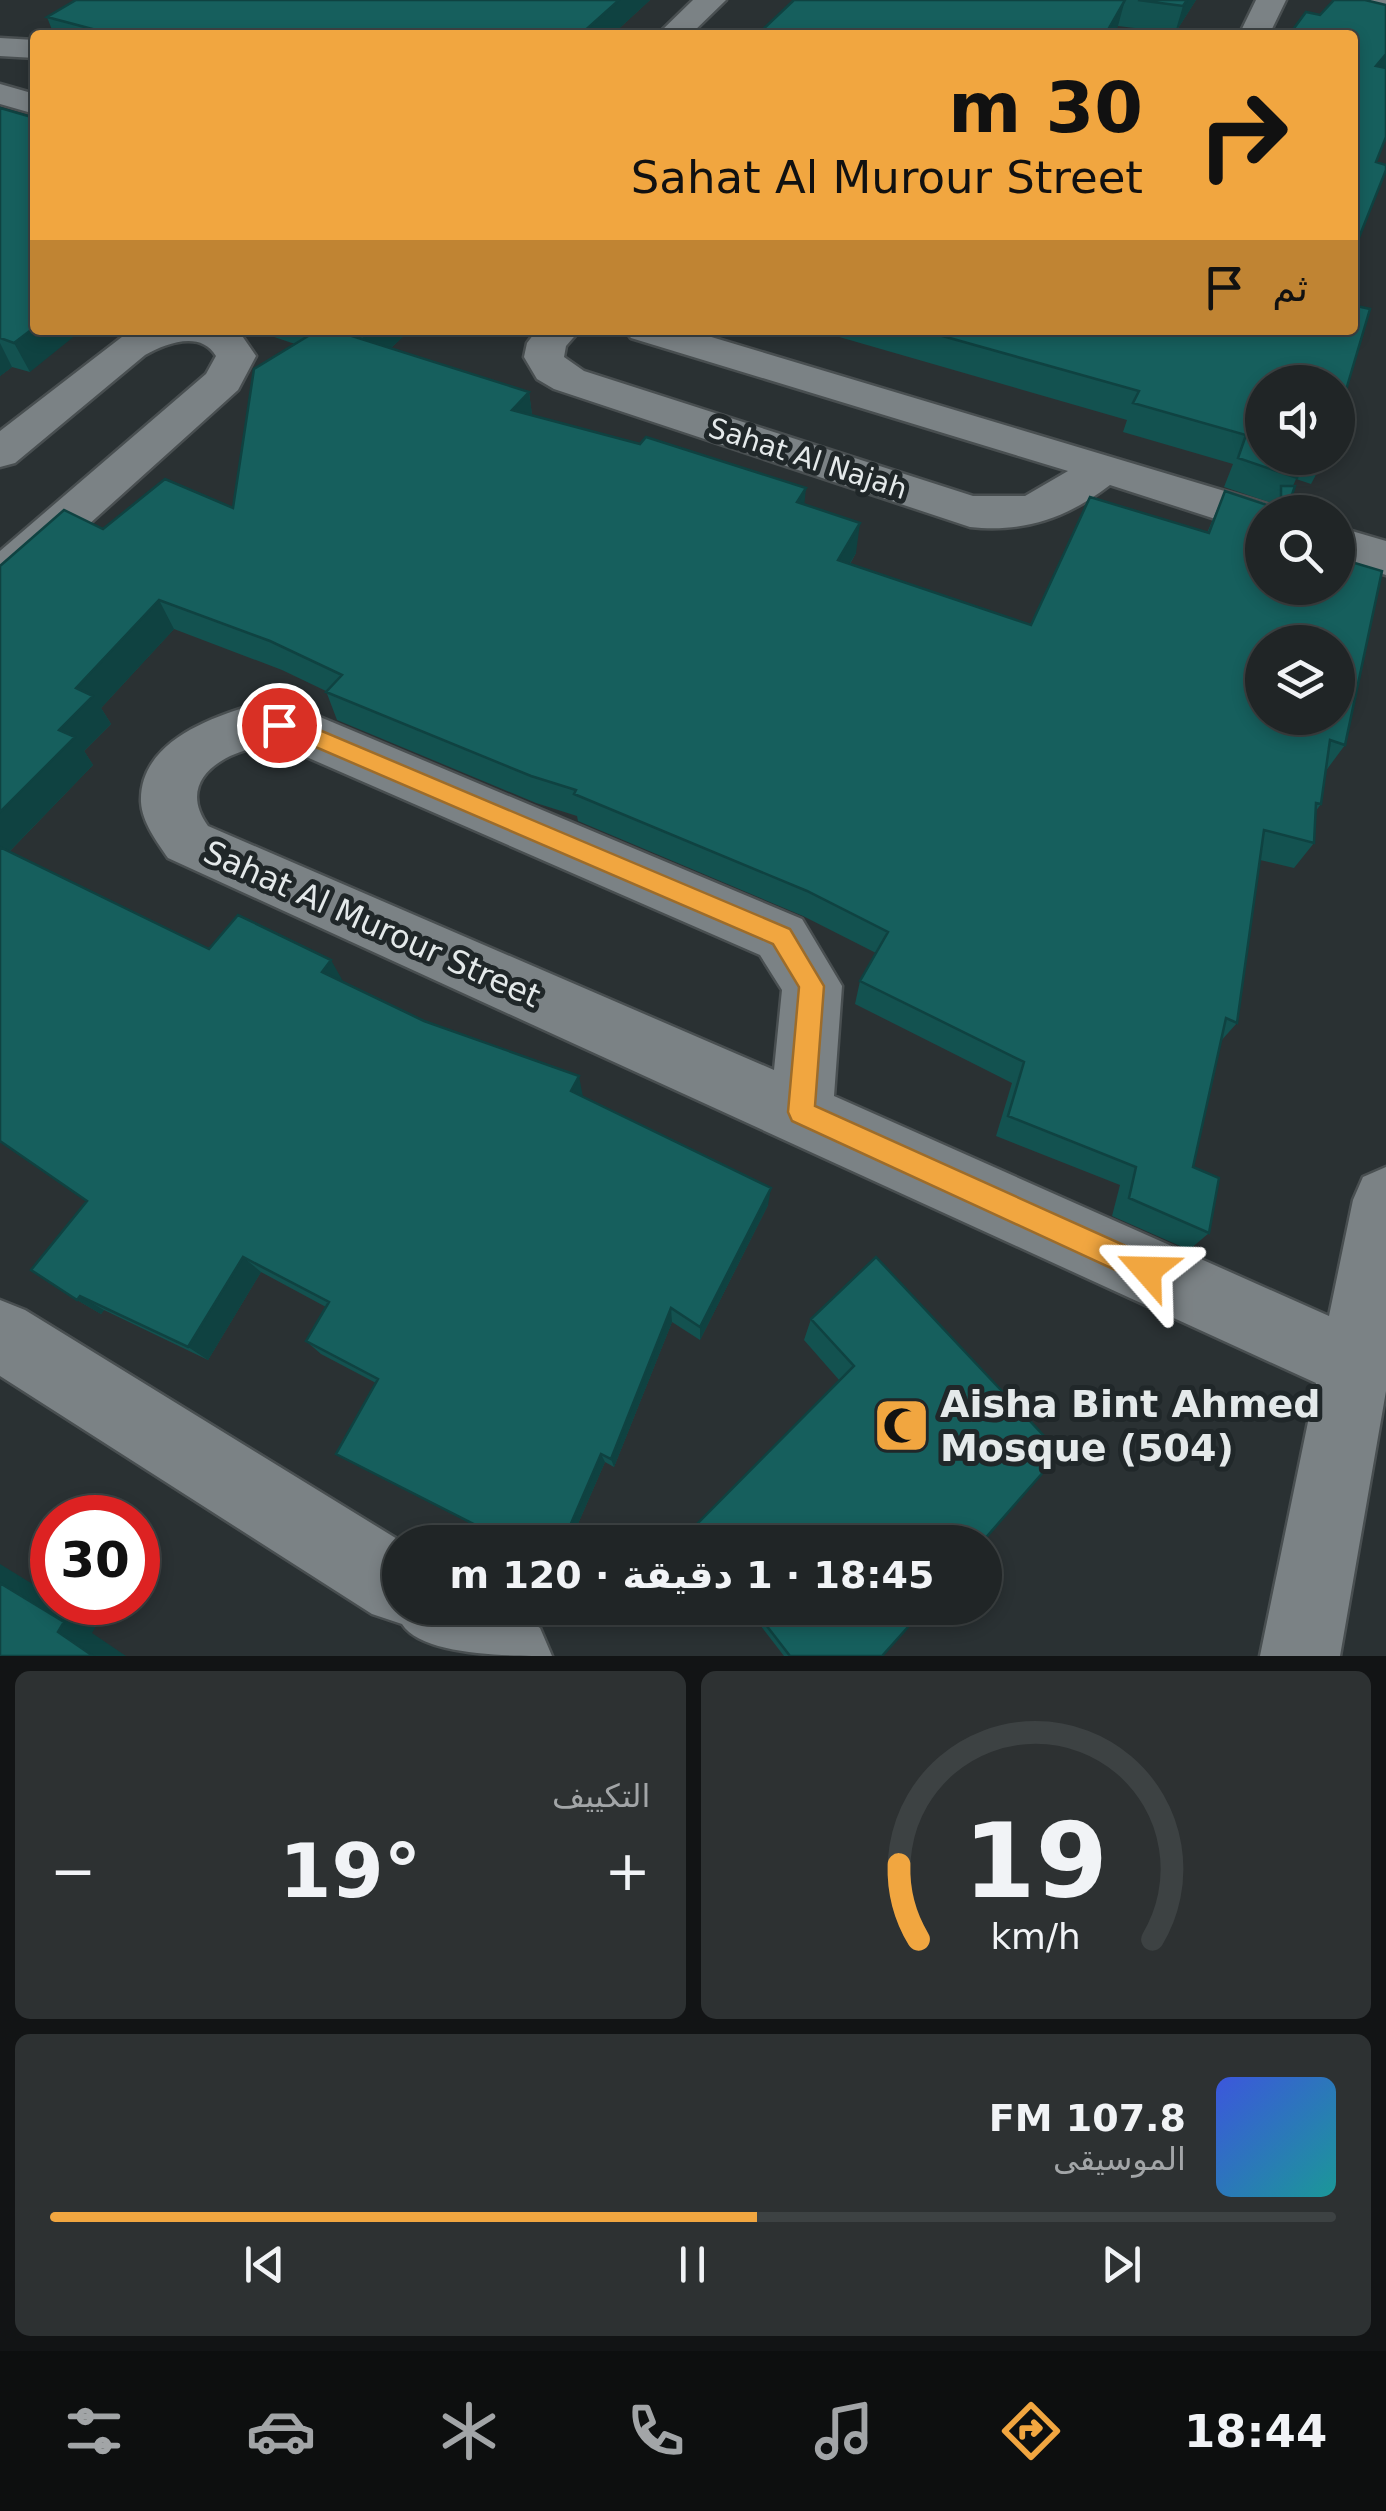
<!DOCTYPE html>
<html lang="ar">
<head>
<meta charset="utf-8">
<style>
  :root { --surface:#202526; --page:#2d3132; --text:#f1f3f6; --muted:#a2a5a7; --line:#3d4243; --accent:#f1a640 }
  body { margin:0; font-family:"DejaVu Sans",Cairo,sans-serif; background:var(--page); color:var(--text); direction:rtl; height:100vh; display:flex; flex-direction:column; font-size:38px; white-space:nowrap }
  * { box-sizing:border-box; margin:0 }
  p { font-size:32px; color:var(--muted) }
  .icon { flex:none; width:55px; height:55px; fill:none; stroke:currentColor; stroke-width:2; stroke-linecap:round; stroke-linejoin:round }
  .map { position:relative; height:1656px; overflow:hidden; direction:ltr }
  .panel { display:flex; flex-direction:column; gap:15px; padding:15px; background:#121415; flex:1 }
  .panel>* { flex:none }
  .top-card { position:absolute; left:30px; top:30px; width:1328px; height:305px; border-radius:10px; box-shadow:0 5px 15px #0003,0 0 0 2px var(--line); direction:rtl; background:#f1a640; color:#111; overflow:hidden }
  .tools { position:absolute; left:1245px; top:365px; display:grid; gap:20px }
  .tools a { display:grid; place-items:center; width:110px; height:110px; border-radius:50%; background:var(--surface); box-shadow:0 5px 15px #0003,0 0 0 2px var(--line); font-size:50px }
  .speed { position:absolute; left:30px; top:1495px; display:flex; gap:20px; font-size:50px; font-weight:700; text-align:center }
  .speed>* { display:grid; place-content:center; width:130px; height:130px; border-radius:50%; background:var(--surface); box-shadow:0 5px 15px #0003,0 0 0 2px var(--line); line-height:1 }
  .speed .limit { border:15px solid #d22; background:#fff; color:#111 }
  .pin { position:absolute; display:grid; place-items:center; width:85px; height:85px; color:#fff; margin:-42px; border:5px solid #fff; border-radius:50%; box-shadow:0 2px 10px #0007 }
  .me { position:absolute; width:110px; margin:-55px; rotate:295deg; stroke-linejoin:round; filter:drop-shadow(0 0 8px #0008) }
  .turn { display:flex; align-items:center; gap:35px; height:210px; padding:0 50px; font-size:45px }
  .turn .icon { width:130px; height:130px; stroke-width:2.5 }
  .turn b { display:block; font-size:70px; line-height:85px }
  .then { display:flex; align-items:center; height:95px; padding:0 50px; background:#0003; gap:20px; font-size:38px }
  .big { font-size:75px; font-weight:800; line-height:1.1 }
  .panel .widget { flex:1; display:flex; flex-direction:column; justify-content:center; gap:15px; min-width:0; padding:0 35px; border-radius:15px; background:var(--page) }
  .panel .dial { align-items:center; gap:0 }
  .dial svg { height:260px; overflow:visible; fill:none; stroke:var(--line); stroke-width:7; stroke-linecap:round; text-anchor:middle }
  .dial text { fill:var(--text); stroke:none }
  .song { display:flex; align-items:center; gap:30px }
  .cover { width:120px; height:120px; border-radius:15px; background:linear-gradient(135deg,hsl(230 70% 55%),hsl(180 70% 35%)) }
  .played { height:10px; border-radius:5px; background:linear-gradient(90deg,var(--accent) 55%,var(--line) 55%) }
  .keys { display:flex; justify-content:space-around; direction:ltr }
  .heat { display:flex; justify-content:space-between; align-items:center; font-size:55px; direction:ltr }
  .panel .tiles { flex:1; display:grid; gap:15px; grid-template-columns:1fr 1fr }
  .widget:last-child { grid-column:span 2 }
  .trip { position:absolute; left:382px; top:1525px; width:620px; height:100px; border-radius:50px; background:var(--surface); box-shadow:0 5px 15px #0003,0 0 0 2px var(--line); font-weight:800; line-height:100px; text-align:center; direction:rtl }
  .dock { display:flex; height:160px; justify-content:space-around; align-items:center; background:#0d0f0f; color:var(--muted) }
  .dock .icon { width:70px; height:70px }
  .dock .active { color:var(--accent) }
  .dock b { font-size:45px; color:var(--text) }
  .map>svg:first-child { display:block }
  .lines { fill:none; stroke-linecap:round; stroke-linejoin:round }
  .minor-casing { stroke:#494f51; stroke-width:5 }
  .minor { fill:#7b8285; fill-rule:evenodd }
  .wall { fill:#135250 }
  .shaded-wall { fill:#0f4241 }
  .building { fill:#165f5d; stroke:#0f4241; stroke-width:2.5; fill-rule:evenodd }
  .route { fill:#f1a640; stroke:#9d6c2a; stroke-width:2.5 }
  .labels { text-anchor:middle; stroke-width:10; stroke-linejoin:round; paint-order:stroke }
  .far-street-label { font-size:28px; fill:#e4e9ea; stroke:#202729 }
  .street-label { font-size:32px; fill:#e4e9ea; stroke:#202729 }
  .near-poi-label { font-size:38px; font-weight:bold; fill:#e4e9ea; stroke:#202729; text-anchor:start }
</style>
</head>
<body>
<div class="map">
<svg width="1386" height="1656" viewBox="0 0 1386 1656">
  <rect width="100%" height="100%" fill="#2a3133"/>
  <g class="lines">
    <defs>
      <path id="minor" d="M693,0H726L690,35H657Z
        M1256,0H1286L1269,35H1239Z
        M1363,0H1386V11L1367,6Z
        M0,38L35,40V58L0,56Z
        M0,84L35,94V114L0,104Z
        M131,330H238L256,356L238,390L17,589L0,594V551L206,374L216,356C201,330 166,343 145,355L15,463L0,467V431Z
        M537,330H580L566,346L564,357L584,371L973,496H1025L1068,471L631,338L625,330H688L1278,507L1281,512H1262V534L1110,485C1067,518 1024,533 970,527L554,389L537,379L524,357L527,343Z
        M1338,527L1386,541V575L1338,560Z
        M253,705H279L320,717L802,919L842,986L834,1096L1329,1316L1353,1200L1363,1177L1386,1167V1391L1340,1656H1260L1316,1383L168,858C157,842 142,822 141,802C139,743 209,718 253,705ZM279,745L760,955L782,990L774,1070L208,826C171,775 236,745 279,745Z
        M0,1300L25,1310L402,1542L400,1608H507L540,1628L552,1656C510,1656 422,1656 402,1624L372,1614L0,1376Z"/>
    </defs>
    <use href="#minor" class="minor-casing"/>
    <use href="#minor" class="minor"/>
  </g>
  <path class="wall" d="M76,0H650L612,35H54L47,17Z
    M794,0H1196L1175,33L1118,26L1113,35H757Z
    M0,108L30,372L12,367L0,376Z
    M253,330H410L391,348L529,392L532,415L804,505L856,553L850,564L1031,625L1207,533L1225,491L1271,506L1272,503L1224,487L1233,464L1123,432L1127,420L815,330H1352L1262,458H1325L1311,484L1296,479L1293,486L1286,512H1262L1345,745L1325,772L1321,804L1315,812L1314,843L1294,868L1260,860L1237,1023L1220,1042L1193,1167L1209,1233L1189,1250L1112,1216L1120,1185L996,1136L1012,1083L855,1004L860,981L876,953L803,916L578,821L577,816L536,803L337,720L326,691L282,670L174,629L101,708L111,724L84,751L93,765L9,852L209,949L342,981L583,1097L768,1205L700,1340L672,1322L614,1467L605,1462L570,1542H507L376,1383L321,1354L306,1341L326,1307L261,1272L208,1360L104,1310L101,1314L77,1300L87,1201L0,1142V566L103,529L233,508L295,344Z
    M811,1319L1060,1453L982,1542H697L693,1536V1528L840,1381L804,1340Z
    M747,1608H925L882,1656H784Z"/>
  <path class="shaded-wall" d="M619,0H650L612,35H580Z
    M1125,0L1118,26L1113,35H1105Z
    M1187,0H1196L1175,33L1183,6Z
    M1386,54V67L1364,94L1376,66Z
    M35,327V330H82L30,372L14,343Z
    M373,330H410L370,368L363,339Z
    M0,343L12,367L0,376Z
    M529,392L533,422L512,410Z
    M806,488L803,518L797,502Z
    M860,523L856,553L834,589L838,560Z
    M159,600L174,629L101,708L111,724L84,751L93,765L0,861V812L59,730L76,688Z
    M331,960L344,983L322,972Z
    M579,1076L583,1097L571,1091Z
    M771,1188L768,1205L700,1340V1327Z
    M243,1257L261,1272L208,1360L188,1347Z
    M80,1296L104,1310L101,1314L77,1300Z
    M671,1308L672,1322L614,1467L611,1459Z
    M601,1454L605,1462L570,1542H563Z
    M0,1564L52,1596V1602H63L98,1623L92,1633L126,1656H93L58,1632L0,1583Z"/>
  <path class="building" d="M76,0H619L580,35H115L47,17Z
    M794,0H1125L1105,35H757Z
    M1138,0H1187L1183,6Z
    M1334,0H1365L1386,5V54L1376,66L1386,68V137L1376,162L1386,165V170L1352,255V35H1289L1306,12L1320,15Z
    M0,108L35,118V327L14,343L0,338Z
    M1352,305L1370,309L1338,417V382H1262V458H1303L1297,478L1238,458L1246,435L1133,403L1139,391L921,330H1352Z
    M318,330H333L529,392L512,410L640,444L646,437L806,488L797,502L860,523L838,560L1031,625L1090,497L1209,533L1225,491L1276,508L1281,504V486H1295L1286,512H1262V588H1338V558L1382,571L1345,745L1330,740L1321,804L1316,803L1314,843L1264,830L1237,1023L1226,1018L1193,1167L1219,1178L1209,1233L1129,1198L1136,1167L1008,1116L1024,1062L860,981L888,932L807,891L574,794L576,790L531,776L326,692L342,675L270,641L159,600L76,688L93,696L59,730L75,737L0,812V566L64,510L103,529L165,479L233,508L254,369ZM1262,642H1338V718H1262Z
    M334,330H373L363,339Z
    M0,847L209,949L238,915L331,960L322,972L424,1021L579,1076L571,1091L771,1188L700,1327L671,1308L611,1459L601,1454L563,1542H509L336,1454L378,1379L306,1341L329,1302L243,1257L188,1347L80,1296L77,1300L31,1270L87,1201L0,1141Z
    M876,1257L1060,1453L982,1542H704L693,1528L854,1366L811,1319Z
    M0,1583L64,1622L58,1632L93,1656H0Z
    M753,1608H925L882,1656H790Z"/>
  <path class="route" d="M279,717L310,726L790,929L824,986L815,1106L1157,1260L1161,1270L1157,1280L1147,1284L1137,1280L792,1121L788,1112L799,987L773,944L297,739L272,731L269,725Z"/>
  <defs>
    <symbol id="mosque-square" viewBox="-11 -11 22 22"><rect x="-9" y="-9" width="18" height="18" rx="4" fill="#f1a640" stroke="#202729"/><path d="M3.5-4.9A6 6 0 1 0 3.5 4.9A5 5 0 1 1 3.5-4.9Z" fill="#111"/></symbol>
  </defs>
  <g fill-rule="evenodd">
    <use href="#mosque-square" x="870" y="1394" width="63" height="63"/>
  </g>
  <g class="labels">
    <g class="far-street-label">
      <text transform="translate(808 458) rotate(18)" y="10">Sahat Al Najah</text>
    </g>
    <g class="street-label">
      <text transform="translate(372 924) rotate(24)" y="11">Sahat Al Murour Street</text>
    </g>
    <g class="near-poi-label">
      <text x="940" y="1417">Aisha Bint Ahmed<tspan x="940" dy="44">Mosque (504)</tspan></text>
    </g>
  </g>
</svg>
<div class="tools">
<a><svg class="icon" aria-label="sound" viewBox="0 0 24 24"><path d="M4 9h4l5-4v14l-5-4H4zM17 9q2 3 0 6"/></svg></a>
<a><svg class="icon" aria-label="search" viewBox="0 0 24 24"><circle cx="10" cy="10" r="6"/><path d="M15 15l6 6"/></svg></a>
<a><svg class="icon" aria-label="layers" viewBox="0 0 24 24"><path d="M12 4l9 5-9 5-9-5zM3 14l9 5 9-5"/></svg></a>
</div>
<div class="speed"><div class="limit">30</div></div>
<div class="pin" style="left:279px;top:725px;background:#d93025"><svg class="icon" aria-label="arrive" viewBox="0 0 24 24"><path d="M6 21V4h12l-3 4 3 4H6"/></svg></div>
<svg class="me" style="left:1147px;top:1270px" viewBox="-20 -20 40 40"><path d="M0-17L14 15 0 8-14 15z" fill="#f1a640" stroke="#fff" stroke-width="4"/></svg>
<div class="trip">18:45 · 1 دقيقة · 120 m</div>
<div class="top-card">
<div class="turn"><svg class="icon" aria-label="right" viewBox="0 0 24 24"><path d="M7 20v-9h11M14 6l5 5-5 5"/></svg><div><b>30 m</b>Sahat Al Murour Street</div></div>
<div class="then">ثم<svg class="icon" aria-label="arrive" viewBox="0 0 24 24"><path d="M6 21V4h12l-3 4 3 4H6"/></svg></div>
</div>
</div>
<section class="panel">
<div class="tiles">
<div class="widget dial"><svg viewBox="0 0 100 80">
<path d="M14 69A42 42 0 1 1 86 69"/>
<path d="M14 69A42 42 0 0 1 8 46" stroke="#f1a640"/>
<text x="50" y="56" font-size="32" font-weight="700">19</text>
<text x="50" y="72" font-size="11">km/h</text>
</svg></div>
<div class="widget"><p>التكييف</p>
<div class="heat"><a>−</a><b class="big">19°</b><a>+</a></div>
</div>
<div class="widget">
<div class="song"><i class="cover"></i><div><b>107.8 FM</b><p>الموسيقى</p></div></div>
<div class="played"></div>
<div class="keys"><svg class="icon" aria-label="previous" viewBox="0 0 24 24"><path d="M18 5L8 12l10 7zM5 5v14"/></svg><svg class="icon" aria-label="pause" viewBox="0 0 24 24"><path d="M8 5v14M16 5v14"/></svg><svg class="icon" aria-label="next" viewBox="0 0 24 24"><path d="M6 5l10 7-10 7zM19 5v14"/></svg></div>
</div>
</div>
</section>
<nav class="dock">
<b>18:44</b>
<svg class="icon active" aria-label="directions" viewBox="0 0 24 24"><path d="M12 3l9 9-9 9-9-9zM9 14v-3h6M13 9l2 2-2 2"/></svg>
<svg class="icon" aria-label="music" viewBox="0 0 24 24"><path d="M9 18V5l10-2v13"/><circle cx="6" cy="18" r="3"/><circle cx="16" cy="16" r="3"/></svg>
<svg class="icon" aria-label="phone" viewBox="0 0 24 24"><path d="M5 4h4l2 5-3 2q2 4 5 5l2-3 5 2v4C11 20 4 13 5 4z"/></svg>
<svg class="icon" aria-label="climate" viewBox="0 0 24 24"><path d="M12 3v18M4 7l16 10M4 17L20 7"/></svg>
<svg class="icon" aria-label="car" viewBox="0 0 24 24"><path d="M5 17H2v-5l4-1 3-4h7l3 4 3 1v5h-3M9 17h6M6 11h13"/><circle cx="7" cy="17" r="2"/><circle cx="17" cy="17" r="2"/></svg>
<svg class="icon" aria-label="filters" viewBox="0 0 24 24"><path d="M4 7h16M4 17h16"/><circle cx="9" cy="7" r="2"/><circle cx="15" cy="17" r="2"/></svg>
</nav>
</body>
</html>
